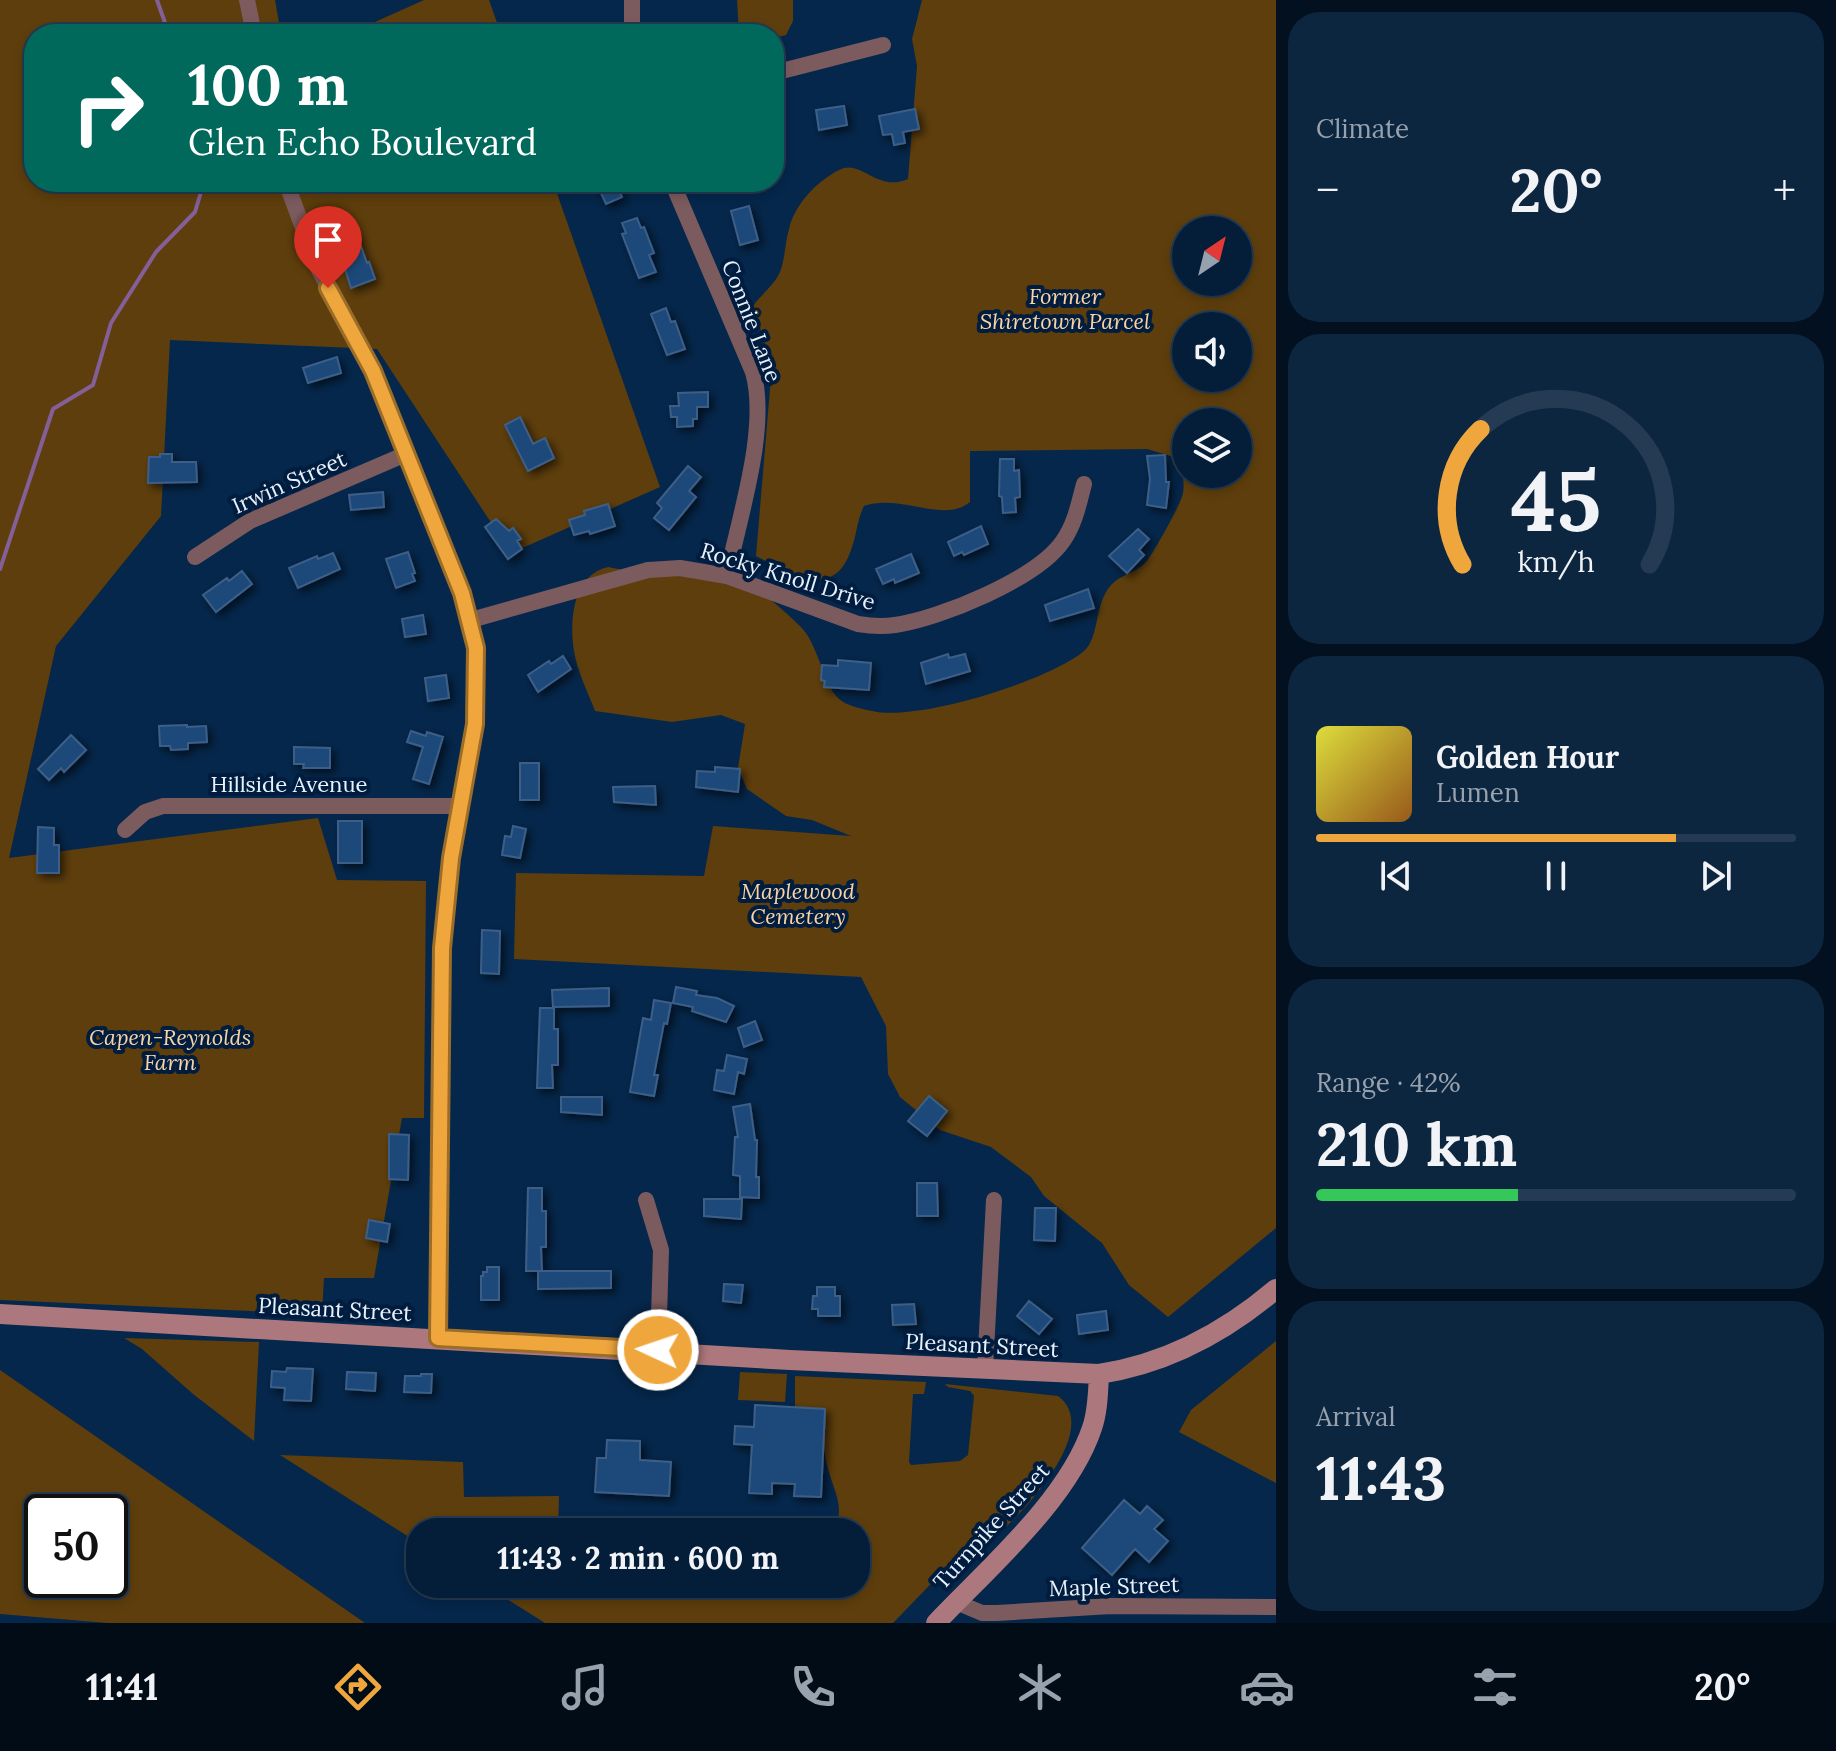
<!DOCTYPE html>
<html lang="en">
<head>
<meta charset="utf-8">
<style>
  :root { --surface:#041d38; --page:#0d2640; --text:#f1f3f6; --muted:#97a2ae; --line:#253b53; --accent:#efa73d }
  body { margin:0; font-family:Lora,serif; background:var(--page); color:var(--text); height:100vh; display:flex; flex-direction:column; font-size:30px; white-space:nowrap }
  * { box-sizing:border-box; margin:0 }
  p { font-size:26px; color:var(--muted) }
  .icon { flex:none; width:44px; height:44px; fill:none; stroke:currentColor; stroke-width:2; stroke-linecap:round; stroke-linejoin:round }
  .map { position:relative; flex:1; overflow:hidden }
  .panel { display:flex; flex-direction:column; gap:12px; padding:12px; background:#02101f; width:560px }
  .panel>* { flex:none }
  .banner { position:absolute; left:24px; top:24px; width:760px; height:168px; border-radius:32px; box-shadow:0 4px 12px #0003,0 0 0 2px var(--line); background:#00695c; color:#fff; overflow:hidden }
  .needle { width:52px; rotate:35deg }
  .fabs { position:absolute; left:1172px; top:216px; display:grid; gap:16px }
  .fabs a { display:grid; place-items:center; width:80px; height:80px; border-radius:50%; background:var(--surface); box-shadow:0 4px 12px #0003,0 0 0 2px var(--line); font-size:40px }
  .speed { position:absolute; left:24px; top:1494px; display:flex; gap:16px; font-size:40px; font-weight:700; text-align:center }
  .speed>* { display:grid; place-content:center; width:104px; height:104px; border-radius:50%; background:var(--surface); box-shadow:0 4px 12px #0003,0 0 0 2px var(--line); line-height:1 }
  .speed .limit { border:4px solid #111; border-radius:12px; background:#fff; color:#111 }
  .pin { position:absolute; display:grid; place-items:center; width:68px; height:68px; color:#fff; margin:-82px -34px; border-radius:50% 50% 50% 0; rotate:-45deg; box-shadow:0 0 8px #0007 }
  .pin .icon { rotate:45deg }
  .me { position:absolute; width:88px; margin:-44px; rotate:273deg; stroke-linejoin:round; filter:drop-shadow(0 0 6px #0008) }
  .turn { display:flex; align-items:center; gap:28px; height:168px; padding:0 32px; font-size:36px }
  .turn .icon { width:104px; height:104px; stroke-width:2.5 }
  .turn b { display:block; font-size:56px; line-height:68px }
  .big { font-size:60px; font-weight:700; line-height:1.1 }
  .panel .tile { flex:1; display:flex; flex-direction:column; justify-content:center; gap:12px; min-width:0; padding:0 28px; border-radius:32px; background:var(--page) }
  .panel .dial { align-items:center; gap:0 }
  .dial svg { height:208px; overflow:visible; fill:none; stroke:var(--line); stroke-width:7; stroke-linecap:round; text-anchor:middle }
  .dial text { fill:var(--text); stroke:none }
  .song { display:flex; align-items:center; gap:24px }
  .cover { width:96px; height:96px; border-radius:12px; background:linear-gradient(135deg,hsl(60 70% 55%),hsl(30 70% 35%)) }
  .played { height:8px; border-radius:4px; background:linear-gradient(90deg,var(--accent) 75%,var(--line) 75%) }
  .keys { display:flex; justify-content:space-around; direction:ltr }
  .heat { display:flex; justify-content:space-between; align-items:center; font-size:44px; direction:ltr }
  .charge { height:12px; border-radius:6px; background:linear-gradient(90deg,#34c759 42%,var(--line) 0) }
  .trip { position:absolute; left:406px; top:1518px; width:464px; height:80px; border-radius:32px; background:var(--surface); box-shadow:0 4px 12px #0003,0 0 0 2px var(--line); font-weight:700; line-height:80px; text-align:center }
  .tab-bar { display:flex; height:128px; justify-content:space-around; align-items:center; background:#020c16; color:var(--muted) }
  .tab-bar .icon { width:56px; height:56px }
  .tab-bar .selected { color:var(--accent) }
  .tab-bar b { font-size:36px; color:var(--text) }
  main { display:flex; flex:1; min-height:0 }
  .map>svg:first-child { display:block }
  .green { fill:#5e3e0c; fill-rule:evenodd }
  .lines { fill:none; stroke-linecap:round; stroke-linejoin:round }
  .stream { stroke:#845f98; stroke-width:4 }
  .building { fill:#1a4879; stroke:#3d5f87; stroke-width:2; filter:url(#shadow) }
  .street { stroke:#7c5b5e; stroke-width:16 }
  .secondary { stroke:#ad787d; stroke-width:20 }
  .route-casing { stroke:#9b6d28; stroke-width:20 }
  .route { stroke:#efa73d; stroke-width:14 }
  .labels { text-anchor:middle; stroke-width:8; stroke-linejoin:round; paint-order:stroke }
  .park-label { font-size:22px; font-style:italic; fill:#f9d3a3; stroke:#001d3f }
  .street-label { font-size:22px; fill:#e9f1fb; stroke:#001d3f }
</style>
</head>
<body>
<main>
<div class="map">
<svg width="1276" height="1623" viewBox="0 0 1276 1623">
  <defs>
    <filter id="shadow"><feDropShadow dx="4" dy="4" stdDeviation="4" flood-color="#0009"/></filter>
  </defs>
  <rect width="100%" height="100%" fill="#05274b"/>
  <path class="green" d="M0,0H275L281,34H34V182H553L660,487L511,553L377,349L170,340L161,516L56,646L9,858L318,818L337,880L426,881L424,1118H402L374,1278H324L322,1314L0,1300Z
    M424,0H489L501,34H348Z
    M737,0H793V21L786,35L774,38V34H742L739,33Z
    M922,0H1276V1228L1168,1317L1129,1285L1102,1243L1044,1196L1031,1177L991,1147L940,1130L900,1097L888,1074L886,1026L861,977L514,959L516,873L704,876L713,826L851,836L812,820L786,816L747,789L738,768L745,724L721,715L672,722L595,711C588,692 577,671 574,651C569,620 573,575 608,567C653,577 709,567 751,586C760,589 801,625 806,633C818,650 825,685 838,698C846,706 862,709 872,711C917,722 1048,681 1084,651C1100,637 1094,604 1111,585C1120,575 1137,572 1146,562C1152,556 1183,500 1183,493C1185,481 1182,469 1177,458L1147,449L970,451V502C944,524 900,493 864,506C857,520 857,533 852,547C835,603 792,573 756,556L772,365L753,306C761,295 775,284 780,272C785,259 785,243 789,229C795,204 816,182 839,170C861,158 877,193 908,179L917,66L912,39ZM1186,230H1238V282H1186ZM1186,326H1238V378H1186ZM1186,422H1238V474H1186Z
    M124,1338L259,1342L254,1441L193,1394L142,1349Z
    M1276,1341V1483L1179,1432L1191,1410Z
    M0,1370L365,1623H108L0,1614ZM42,1512H110V1580H42Z
    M740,1372L787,1374L785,1402L738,1400Z
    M795,1376L926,1382L924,1394H913L909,1462L911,1465L960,1461L968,1455L974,1396L970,1391L948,1387L945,1384L1058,1396C1103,1429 1022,1514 995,1537C985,1545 973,1544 962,1553C938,1575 916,1600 893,1623H545L483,1584H856V1532H833C847,1507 833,1491 827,1465C822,1447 824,1429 825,1409L795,1407Z
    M280,1455L463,1462L464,1497L559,1496L558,1532H420V1544Z"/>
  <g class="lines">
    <path class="stream" d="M157,0L169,34
      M0,569L53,409L93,385L111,323L156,252L195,212L204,182"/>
  </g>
  <path class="building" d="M844,106L847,125L819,130L816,110Z
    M915,109L919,129L903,132L905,143L894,145L892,134L883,135L879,116Z
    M596,182H615L622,197L606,204Z
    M749,206L758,240L740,245L731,211Z
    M637,218L641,228L644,227L654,253L649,255L656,272L639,278L622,234L626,233L622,223Z
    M355,230L367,263L369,262L375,279L351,288L335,237Z
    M666,308L671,322L675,321L685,349L667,355L651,314Z
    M337,357L341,373L308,383L303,368Z
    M708,392V407H697V419H693V426L677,427V417H671L670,406H679L678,393Z
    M520,417L533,444L545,438L554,458L528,471L505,425Z
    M160,454H172V462H196L197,482L148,483L149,457H160Z
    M1165,455L1166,482H1169L1166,508L1147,505L1150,479L1147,456Z
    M1000,459H1014V471L1019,470L1020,497L1015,498L1016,512L1003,513L1002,497L999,496Z
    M688,466L701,477L689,491L696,497L669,530L654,518L662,508L657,503Z
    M383,492L384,507L351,510L349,495Z
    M608,504L615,526L590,534L589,531L574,535L569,520L585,515L584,511Z
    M496,519L509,531L513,528L521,539L517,541L522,549L508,559L485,527Z
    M981,526L988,544L964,555L962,552L954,556L948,542Z
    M1138,529L1149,539L1139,550L1144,555L1127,573L1109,556Z
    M408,552L415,573L412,574L415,581L396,588L386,559Z
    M333,553L340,569L298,588L289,568L317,556L318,559Z
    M911,554L919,573L895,583L894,579L883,584L876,569Z
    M242,571L252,584L216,612L203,595L227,578L229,581Z
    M1088,589L1094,608L1050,621L1045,605Z
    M423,615L426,634L405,637L402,619Z
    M948,654L949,658L965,654L970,671L926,684L921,663Z
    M563,656L571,669L538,692L528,675L549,661L551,664Z
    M838,660L871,663L869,690L824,687L825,681L821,680L822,665L838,666Z
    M446,675L449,698L428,701L425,678Z
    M187,725V727L206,726L207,742L188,743V749L171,750L170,746H160L159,726Z
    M411,731L426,736L427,732L443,737L429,784L413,779L423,747L407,742Z
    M71,735L86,750L64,772L61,768L49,780L38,769Z
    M294,747L330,748V768H303L304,764H294Z
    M520,763H539V800H520Z
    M715,767L740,769L738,792L696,787L697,771L715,772Z
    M655,786L656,805L614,802L613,787Z
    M338,821H362V863H338Z
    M513,826L526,829L520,858L502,855L505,836L511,837Z
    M38,827L54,828V845H59V873H37Z
    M482,930L500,931L499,974L481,973Z
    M676,987L697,991L696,995L717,998L734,1006L726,1022L692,1011L693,1007L673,1003Z
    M609,988V1006L553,1007L552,990Z
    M654,1000L671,1003L667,1024L664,1023L654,1075H658L654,1096L630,1092L643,1018L651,1020Z
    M540,1008H554V1029H558V1065H552L553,1088H537Z
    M755,1021L762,1040L744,1047L738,1028Z
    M727,1055L747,1059L744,1074L738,1072L734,1094L714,1090L717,1070L724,1071Z
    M929,1096L947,1111L927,1136L908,1121Z
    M561,1097H602V1115L561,1112Z
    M750,1104L755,1140H757L756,1177H759V1198L740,1197V1176L733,1175L735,1137H738L733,1107Z
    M389,1134L409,1135L408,1180L389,1179Z
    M917,1183H937L938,1216H917Z
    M528,1188H542V1211H546V1247H541L542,1271H526Z
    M704,1199H742L741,1219L704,1216Z
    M1035,1208H1056L1055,1241L1034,1240Z
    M369,1220L390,1224L387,1242L366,1238Z
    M487,1267H499V1300H481V1276H483V1272H487Z
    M538,1271H611V1288L538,1289Z
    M724,1284L743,1285L741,1303L723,1301Z
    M817,1287H835V1296H840V1316H818V1309H812L813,1296H817Z
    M1029,1301L1052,1319L1039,1334L1017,1316Z
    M914,1304L916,1324L893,1325L892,1305Z
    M1106,1311L1108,1330L1079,1334L1077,1315Z
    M287,1368L313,1369L311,1401L284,1400L285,1388L271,1387L272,1371L286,1372Z
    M347,1372L376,1373L375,1391L346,1389Z
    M421,1374H432L431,1393L404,1392L405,1376H421Z
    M755,1405L825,1409L821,1497L794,1496L795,1484L772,1483V1494L749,1493L752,1445L734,1444L735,1426L754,1427Z
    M607,1440L640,1441V1460L671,1462L669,1496L595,1492L597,1458H606Z
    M1124,1500L1140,1514L1147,1506L1163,1520L1154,1529L1168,1541L1149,1562L1135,1549L1112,1575L1082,1548Z"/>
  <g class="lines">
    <path class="street" d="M247,0L254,34
      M632,34V0
      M774,73L883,45
      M286,182L317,266L373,371L462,593L476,648L475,724L454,841L443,927L438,1338
      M672,182L753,372C769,428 739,518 727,576
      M195,557L250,521L406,454
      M471,620L648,570L680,568L727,576L858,624C870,626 882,627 895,625C939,619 1037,579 1063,541C1075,524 1079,503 1084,484
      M125,830L145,812L163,806H460
      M646,1200L661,1250L658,1350
      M985,1369L994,1200
      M956,1602L982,1613H997L1111,1606L1276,1607"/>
    <path class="secondary" d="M0,1314L790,1360L1099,1374C1166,1364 1224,1333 1276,1289
      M936,1623C988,1568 1068,1500 1092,1428C1098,1411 1098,1392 1099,1374"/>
  </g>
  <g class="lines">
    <defs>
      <path id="route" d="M328,288L373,371L462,593L476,648L475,724L451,858L442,948L438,1338L658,1350"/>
    </defs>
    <use href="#route" class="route-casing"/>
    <use href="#route" class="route"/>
  </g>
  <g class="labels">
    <g class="park-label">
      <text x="1065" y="304">Former<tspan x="1065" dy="25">Shiretown Parcel</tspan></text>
      <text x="798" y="899">Maplewood<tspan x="798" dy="25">Cemetery</tspan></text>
      <text x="170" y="1045">Capen-Reynolds<tspan x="170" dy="25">Farm</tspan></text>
    </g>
    <g class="street-label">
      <text transform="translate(752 321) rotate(69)" y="8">Connie Lane</text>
      <text transform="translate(289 482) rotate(-24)" y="8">Irwin Street</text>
      <text transform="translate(788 576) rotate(17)" y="8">Rocky Knoll Drive</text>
      <text x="289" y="792">Hillside Avenue</text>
      <text transform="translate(335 1309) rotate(3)" y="8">Pleasant Street</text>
      <text transform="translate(982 1345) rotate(3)" y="8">Pleasant Street</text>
      <text transform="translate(991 1526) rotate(-48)" y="8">Turnpike Street</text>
      <text transform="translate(1114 1586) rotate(-2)" y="8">Maple Street</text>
    </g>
  </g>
</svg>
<div class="fabs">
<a><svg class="needle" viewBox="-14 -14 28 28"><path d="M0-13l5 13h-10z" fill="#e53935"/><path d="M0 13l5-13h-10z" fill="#97a2ae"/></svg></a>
<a><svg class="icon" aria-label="sound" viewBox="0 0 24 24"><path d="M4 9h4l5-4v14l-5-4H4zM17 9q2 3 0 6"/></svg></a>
<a><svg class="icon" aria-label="layers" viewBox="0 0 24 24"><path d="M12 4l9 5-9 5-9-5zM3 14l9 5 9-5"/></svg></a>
</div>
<div class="speed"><div class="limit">50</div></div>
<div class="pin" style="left:328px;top:288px;background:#d93025"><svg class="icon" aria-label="arrive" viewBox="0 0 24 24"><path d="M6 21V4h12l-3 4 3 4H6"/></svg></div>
<svg class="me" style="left:658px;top:1350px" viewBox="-20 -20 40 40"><circle r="17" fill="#efa73d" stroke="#fff" stroke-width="3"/><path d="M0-11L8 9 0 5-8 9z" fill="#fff"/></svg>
<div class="trip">11:43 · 2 min · 600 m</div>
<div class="banner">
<div class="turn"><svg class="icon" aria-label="right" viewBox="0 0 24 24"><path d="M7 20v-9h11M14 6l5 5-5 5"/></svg><div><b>100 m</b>Glen Echo Boulevard</div></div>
</div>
</div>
<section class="panel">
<div class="tile"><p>Climate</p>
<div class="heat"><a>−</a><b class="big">20°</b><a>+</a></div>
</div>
<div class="tile dial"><svg viewBox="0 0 100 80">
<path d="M14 69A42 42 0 1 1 86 69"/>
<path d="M14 69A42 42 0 0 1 21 17" stroke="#efa73d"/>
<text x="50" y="56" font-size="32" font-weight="700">45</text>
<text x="50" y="72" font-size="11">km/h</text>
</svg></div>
<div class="tile">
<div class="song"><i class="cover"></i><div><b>Golden Hour</b><p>Lumen</p></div></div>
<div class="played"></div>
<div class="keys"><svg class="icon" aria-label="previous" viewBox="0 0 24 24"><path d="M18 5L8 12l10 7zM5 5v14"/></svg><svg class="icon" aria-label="pause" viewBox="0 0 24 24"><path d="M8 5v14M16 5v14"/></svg><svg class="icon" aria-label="next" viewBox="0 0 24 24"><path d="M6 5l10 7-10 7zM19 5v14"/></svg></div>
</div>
<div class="tile"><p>Range · 42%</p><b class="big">210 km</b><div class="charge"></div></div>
<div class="tile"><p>Arrival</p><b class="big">11:43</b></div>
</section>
</main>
<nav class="tab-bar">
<b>11:41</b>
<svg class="icon selected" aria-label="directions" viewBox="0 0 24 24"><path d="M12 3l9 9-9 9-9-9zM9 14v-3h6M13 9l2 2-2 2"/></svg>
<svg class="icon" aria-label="music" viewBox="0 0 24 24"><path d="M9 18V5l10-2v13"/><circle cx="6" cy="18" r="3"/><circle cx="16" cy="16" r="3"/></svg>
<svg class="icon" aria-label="phone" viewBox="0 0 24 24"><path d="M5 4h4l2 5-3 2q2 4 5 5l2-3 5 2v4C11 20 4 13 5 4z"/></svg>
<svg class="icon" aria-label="climate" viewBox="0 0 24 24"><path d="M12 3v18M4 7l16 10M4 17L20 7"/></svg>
<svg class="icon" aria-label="car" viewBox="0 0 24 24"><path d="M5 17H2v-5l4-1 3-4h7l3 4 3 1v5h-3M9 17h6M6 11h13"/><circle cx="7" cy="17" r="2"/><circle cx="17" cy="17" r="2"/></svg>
<svg class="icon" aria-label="filters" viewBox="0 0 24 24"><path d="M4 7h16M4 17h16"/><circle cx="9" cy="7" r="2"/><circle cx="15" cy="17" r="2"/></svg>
<b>20°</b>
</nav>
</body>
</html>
